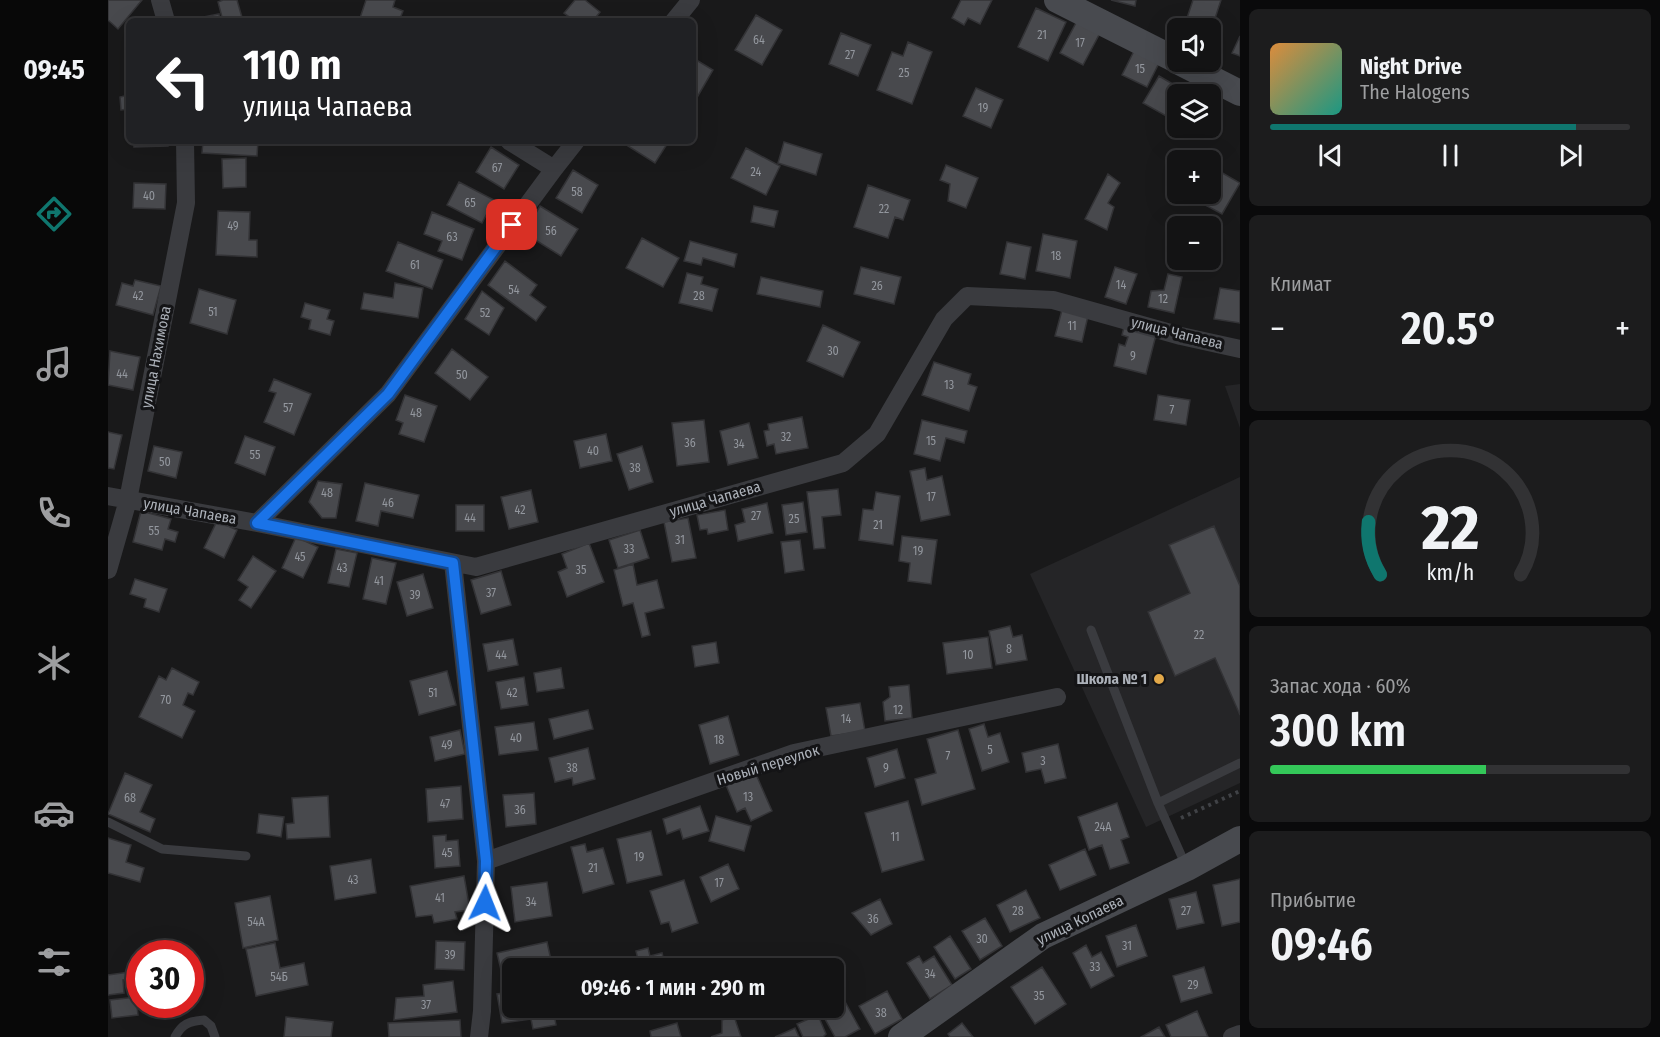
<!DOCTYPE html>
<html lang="ru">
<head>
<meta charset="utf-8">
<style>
  :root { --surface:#131314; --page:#1c1c1d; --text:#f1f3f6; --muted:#9d9ea0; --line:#323234; --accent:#0f766e }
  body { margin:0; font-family:"Fira Sans Condensed",sans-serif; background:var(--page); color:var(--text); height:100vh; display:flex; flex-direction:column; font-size:22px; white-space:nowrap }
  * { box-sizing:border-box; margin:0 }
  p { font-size:20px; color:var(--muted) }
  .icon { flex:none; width:33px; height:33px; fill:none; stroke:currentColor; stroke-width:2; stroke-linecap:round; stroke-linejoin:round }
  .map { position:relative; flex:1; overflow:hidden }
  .details { display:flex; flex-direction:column; gap:9px; padding:9px; background:#0a0a0b; width:420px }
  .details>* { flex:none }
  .guide { position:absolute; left:18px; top:18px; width:570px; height:126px; border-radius:9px; box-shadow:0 6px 24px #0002,0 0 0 2px var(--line); background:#202124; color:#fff; overflow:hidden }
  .fabs { position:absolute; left:1059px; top:18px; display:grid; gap:12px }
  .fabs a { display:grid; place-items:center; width:54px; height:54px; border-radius:9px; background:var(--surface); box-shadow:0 6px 24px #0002,0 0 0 2px var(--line); font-size:30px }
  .speed { position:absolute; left:18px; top:940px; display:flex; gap:12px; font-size:30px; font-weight:700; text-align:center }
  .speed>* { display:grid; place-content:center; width:78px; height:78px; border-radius:50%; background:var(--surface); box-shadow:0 6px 24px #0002,0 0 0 2px var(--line); line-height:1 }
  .speed .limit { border:9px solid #d22; background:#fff; color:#111 }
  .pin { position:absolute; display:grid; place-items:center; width:51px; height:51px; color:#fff; margin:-26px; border-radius:12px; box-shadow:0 3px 9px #0006 }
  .me { position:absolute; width:66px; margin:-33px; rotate:2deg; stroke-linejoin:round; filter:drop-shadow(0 0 4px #0008) }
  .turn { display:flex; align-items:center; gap:21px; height:126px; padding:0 18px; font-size:27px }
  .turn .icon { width:78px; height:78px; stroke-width:2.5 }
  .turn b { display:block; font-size:42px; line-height:51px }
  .big { font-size:45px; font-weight:600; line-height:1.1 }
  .details .widget { flex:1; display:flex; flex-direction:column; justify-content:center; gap:9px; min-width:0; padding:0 21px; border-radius:9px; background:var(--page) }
  .details .dial { align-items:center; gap:0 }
  .dial svg { height:156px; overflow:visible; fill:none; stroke:var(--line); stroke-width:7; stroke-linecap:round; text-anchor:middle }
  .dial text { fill:var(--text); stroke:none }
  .song { display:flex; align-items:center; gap:18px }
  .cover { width:72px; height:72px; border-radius:9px; background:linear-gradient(135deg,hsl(30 70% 55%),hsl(170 70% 35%)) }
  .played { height:6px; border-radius:3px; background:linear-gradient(90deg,var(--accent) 85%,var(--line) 85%) }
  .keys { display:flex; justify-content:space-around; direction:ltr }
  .heat { display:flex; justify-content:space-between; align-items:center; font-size:33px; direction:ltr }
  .charge { height:9px; border-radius:4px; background:linear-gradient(90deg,#34c759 60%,var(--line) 0) }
  .trip { position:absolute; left:394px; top:958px; width:342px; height:60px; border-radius:9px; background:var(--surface); box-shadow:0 6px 24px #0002,0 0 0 2px var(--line); font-weight:600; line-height:60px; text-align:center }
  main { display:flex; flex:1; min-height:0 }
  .tabs { display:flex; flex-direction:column; width:108px; justify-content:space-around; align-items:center; background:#080808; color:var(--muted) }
  .tabs .icon { width:42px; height:42px }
  .tabs .selected { color:var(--accent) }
  .tabs b { font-size:27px; color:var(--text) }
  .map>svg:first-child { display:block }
  .built { fill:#252527 }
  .building { fill:#48494d; stroke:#333336; stroke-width:1.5 }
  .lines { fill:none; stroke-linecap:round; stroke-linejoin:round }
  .path { stroke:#404246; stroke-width:4; stroke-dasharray:3 4.5; stroke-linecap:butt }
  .lane { stroke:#3a3b3f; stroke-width:9 }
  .street { stroke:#3a3b3f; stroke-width:18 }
  .secondary { stroke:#484a4f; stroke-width:26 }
  .route-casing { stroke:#114b97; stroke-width:15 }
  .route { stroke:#1a73e8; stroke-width:10 }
  .poi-dot { fill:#e2a849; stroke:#141416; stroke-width:2 }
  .labels { text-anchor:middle; stroke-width:6; stroke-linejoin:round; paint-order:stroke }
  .number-label { font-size:12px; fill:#93979e }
  .street-label { font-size:15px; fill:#acb1b9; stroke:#141416 }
  .poi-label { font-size:15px; font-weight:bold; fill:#acb1b9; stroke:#141416; text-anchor:end }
</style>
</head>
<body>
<main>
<nav class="tabs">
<b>09:45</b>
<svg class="icon selected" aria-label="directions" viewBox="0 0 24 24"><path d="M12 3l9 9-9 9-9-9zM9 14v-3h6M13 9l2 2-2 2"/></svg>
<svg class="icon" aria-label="music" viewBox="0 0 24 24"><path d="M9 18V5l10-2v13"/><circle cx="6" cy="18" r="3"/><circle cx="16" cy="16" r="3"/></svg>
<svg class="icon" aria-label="phone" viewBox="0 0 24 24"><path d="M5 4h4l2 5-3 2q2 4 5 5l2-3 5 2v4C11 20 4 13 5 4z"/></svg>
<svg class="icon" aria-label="climate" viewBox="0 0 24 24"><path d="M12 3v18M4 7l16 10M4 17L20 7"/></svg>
<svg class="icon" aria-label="car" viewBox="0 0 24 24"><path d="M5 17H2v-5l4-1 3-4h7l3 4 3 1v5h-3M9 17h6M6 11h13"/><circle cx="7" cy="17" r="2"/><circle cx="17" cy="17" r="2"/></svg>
<svg class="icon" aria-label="filters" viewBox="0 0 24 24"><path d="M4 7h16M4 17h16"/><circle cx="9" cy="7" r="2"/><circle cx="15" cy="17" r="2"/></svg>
</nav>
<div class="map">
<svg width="1132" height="1037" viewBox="0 0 1132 1037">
  <rect width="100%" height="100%" fill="#19191a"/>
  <path class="built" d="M1132,384V428L1117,386Z
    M1132,477V783L1038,827L922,574Z"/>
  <path class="building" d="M0,0H34L10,29L0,20Z
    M115,0H129L135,21H115L110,2Z
    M258,0H287L285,7L295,11L291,21H260L252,18Z
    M467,0H477L492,12L485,21H467L456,13Z
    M853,0H884L872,24L860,18L856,25L844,18Z
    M1003,0H1028L1027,6Z
    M1085,0H1113L1102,34V28L1076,27Z
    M928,8L958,22L940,61L910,47Z
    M111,14L112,21H80V20Z
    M648,15L674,30L654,65L627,50Z
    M969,21L992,33L975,65L952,53Z
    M733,33L763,45L750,76L721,64Z
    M1132,36V56L1124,53Z
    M800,42L824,52L804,104L769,90L784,52L795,56Z
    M1026,51L1051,63L1039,87L1014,75Z
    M585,58L605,70L587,101L585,100Z
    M1051,76L1075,90L1072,94H1070V100L1060,117L1035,103Z
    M1082,87L1096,94H1078Z
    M868,88L895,100L883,128L855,116Z
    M21,95V109L13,110L12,97Z
    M1076,128H1096L1092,136Z
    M26,141H60V146L26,147Z
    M95,141H150L149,156L94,153Z
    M512,141H561L547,163Z
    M676,142L714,154L708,175L670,163Z
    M383,147L411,165L396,189L368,172Z
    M638,148L672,166L658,195L623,178Z
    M138,158V187L115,188L114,159Z
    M838,165L870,178L858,208L840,201L842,184L832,180Z
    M1104,167L1132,183L1114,214L1086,199L1089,194H1102Z
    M465,170L490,185L474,213L448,198Z
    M1000,174L1012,183L1000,203L1006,207L999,230L977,219Z
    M351,182L386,200L374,223L339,205Z
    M26,183L58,184L57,209L25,208Z
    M760,185L802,200L795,220L787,217L780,238L746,227Z
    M432,206L470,229L453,256L416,233Z
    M646,206L670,211L666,227L643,222Z
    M110,211L142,212L141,240H149V257L108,255Z
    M324,212L366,229L354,260L330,251L334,241L316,234Z
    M935,234L969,241L962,278L928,271Z
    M534,238L571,258L555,287L518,268Z
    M582,241L629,254L626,267L595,258L593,265L576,261Z
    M290,242L335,260L324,289L278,271Z
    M899,242L923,247L917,279L892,274Z
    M397,261L429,285L422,295L438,307L428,321L380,285Z
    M753,267L793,277L786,304L746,294Z
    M1007,267L1029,274L1018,304L997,297Z
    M579,273L595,277L593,284L610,289L604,311L571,303Z
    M1060,274L1074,277L1066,313L1040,307L1043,291L1056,290Z
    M653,277L715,291L712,307L649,294Z
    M27,280L53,286L45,315L8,305L14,283L25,286Z
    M287,283L315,288L310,318L253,309L256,293L285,298Z
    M1112,288L1132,291V323L1106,319Z
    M91,289L128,300L119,334L82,323Z
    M374,291L396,308L381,335L357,319Z
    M197,303L222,310L219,319L226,321L222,335L201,329L203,320L193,317Z
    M954,310L980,316L974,342L947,336Z
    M1017,323L1049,331L1038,374L1006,366L1011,344L1017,346L1020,337L1014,335Z
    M715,325L752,342L735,377L699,361Z
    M344,349L380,377L362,400L327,373Z
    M2,351L32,357L25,390L0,385Z
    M826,362L863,374L860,384L869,387L861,411L814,395Z
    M166,379L203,394L186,435L156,422L168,393L161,391Z
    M297,395L329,406L316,442L291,434L295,423L288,420Z
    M1050,395L1082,400L1078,425L1046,420Z
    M694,417L700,448L668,454L666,444L659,446L656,431L661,430L660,424Z
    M596,420L601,462L569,466L564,423Z
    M814,420L859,431L856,443L838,438L832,461L806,454Z
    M641,423L650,458L620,465L612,431Z
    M0,432L14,435L6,469L0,468Z
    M498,434L504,461L472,468L466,441Z
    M137,436L167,447L157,475L127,463Z
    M46,446L74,452L68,478L40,471Z
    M534,446L545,482L521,490L509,454Z
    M817,468L819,480L834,476L842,515L813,521L802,471Z
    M210,481L234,484L228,518H214L201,502Z
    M257,483L311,495L305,518L273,511L270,526L248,521Z
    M730,489L733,515L714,517L717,548L706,549L699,492Z
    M423,490L430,522L401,529L393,497Z
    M768,492L792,496L785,545L751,540L755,509L765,510Z
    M695,502L699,532L678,535L674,505Z
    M659,503L665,533L630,541L627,525L637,522L634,509Z
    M348,505H376V531H348Z
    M617,510L620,530L600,534L599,529L592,530L589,515Z
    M33,511L63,519L60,529L70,532L67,542L57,539L54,550L25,542Z
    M580,518L588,558L564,562L556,522Z
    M109,521L129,530L116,558L96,548Z
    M1106,526L1132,586V715L1107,658L1067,676L1040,612L1082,593L1061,545Z
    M532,530L541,558L510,568L501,540Z
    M794,536L829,540L823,584L800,581L802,563L791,561Z
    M188,537L210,547L195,578L174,568Z
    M692,540L696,570L677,573L673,542Z
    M481,543L496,582L459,597L450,572L459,568L454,554Z
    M228,549L249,553L241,587L220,583Z
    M145,556L168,571L143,608L131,600L140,587L130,580Z
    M264,558L288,563L278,604L255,599Z
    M525,564L529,585L549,580L556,608L537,613L542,635L534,637L525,603L515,606L506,570Z
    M393,571L403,605L373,614L363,580Z
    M315,574L325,608L299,616L289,582Z
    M27,579L59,589L51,612L36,607L38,599L22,594Z
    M902,626L905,637L914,635L919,660L888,665L881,631Z
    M880,637L884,668L839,674L835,643Z
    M405,639L410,665L380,671L375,644Z
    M608,642L611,663L587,667L584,646Z
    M64,668L91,682L85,695L80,693L75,705L87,711L74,738L31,717L51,676L58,680Z
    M453,668L456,688L429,692L426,673Z
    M339,671L348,705L311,715L302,681Z
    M416,677L420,705L393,709L388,682Z
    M801,685L804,718L777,721L775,702L782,697L781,687Z
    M752,703L757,731L723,736L718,708Z
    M480,710L485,729L446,739L441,719Z
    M620,716L631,755L602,764L591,725Z
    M426,722L430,750L391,755L387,727Z
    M876,724L880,737L892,733L901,762L874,771L861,729Z
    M352,730L357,754L327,761L322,737Z
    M850,730L867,789L814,805L807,779L828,773L819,739Z
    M950,744L958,778L937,783L933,769L918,772L914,753Z
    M480,748L487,779L465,785L464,778L447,782L441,758Z
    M789,749L797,778L767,787L759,758Z
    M647,772L664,811L643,821L637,808L629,812L618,785Z
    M17,773L44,785L32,812L47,819L42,832L0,814Z
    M353,786L355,819L320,822L318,789Z
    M426,793L428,824L398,827L395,795Z
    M220,796L222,837L179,839L178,824L186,823L184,798Z
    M800,801L816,860L774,872L757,813Z
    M1009,803L1021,837L1013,840L1021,863L1002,869L994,845L981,850L970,817Z
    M592,806L601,831L575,839L572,829L559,834L555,819Z
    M151,814L176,817L173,837L149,833Z
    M608,816L643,826L636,851L601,841Z
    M543,831L554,875L519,883L509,839Z
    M338,835V841L350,840L352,866L327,868L325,836Z
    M0,838L23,845L18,862L36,868L32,882L0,873Z
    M477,844L479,852L495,848L506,884L475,893L463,847Z
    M977,849L988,875L952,890L941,865Z
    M263,859L268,893L227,900L222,866Z
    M620,864L631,889L603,902L592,877Z
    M356,876L362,910L347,912L349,919L326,923L324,915L308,917L302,886Z
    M1132,879V922L1114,926L1105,885Z
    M576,880L590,923L564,932L561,922L553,924L542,891Z
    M439,882L444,916L407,922L403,887Z
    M918,890L932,918L902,932L889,905Z
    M1088,892L1096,923L1069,929L1061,899Z
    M162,896L170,940L135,948L127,903Z
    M772,899L784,924L763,935L744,913Z
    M877,918L894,946L872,960L854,931Z
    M1028,925L1039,956L1009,967L998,936Z
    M842,936L863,969L847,979L826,947Z
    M328,941L357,942L356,970L327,969Z
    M439,942L445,969H405V985L397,987L389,953Z
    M167,943L172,968L196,963L200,985L148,996L138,949Z
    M978,945L984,957L993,952L1006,976L983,988L965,953Z
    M540,948L542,956L554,953L558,969H532L528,951Z
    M811,956L815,963L826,956L844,985L822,999L799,963Z
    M934,967L958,1004L927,1024L903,987Z
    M1096,967L1104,993L1073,1002L1065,976Z
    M21,972L22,979L15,980L16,993L0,995V975Z
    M345,981L349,1012L286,1020L288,998L316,996L315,985Z
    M779,991L794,1019L767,1034L751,1006Z
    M405,992V1008H445L448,1025L425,1029L423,1019L394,1023L389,994Z
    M28,997L30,1015L4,1018L2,1000Z
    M735,998L752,1029L737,1037H727L712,1010L717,1008H726V1003Z
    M1089,1011L1100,1037H1063L1058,1025Z
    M710,1015L718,1034L715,1037H695L689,1024Z
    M626,1016L633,1037H603L614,1033V1020Z
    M178,1017L225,1022L223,1037H176Z
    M352,1020L353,1037H281L280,1023Z
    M569,1023L573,1037H543L542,1031Z
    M854,1023L865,1037H842L840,1034Z
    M1051,1027L1057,1037H1033Z
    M687,1028L691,1037H667Z"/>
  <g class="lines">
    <path class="path" d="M1073,818L1132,791"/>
    <path class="lane" d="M983,630L1050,803
      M0,822L54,849L138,856
      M1078,866L1050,803L1132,763
      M67,1037C74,1024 81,1021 96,1020L103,1026L107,1037"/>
    <path class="street" d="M52,0L58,21
      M566,21L583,0
      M401,141L446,169
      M0,496L149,523L368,567L735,463L769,434L836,319L859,296L945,300L1073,336L1132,349
      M149,523L280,394L446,169L468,141
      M345,563L378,861L374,1011L371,1037
      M0,570L20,500L78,203L77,141
      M378,861L686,753L949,697
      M1124,1037L1132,1034"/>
    <path class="secondary" d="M949,0L1070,61
      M1071,62L1132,93
      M793,1037L935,936L1079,868L1132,839"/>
  </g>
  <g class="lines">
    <defs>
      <path id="route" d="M377,903L378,861L345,563L149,523L280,394L404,225"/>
    </defs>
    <use href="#route" class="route-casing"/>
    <use href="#route" class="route"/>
  </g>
  <circle class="poi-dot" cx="1051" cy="679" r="6"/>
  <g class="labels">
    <g class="number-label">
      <text x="934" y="39">21</text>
      <text x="651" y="44">64</text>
      <text x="972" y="47">17</text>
      <text x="742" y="59">27</text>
      <text x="1032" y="73">15</text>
      <text x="796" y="77">25</text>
      <text x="875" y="112">19</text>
      <text x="389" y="172">67</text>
      <text x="648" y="176">24</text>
      <text x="469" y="196">58</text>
      <text x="41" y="200">40</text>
      <text x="362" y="207">65</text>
      <text x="776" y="213">22</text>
      <text x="125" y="230">49</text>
      <text x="443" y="235">56</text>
      <text x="344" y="241">63</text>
      <text x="948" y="260">18</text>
      <text x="307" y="269">61</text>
      <text x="1013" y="289">14</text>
      <text x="769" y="290">26</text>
      <text x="406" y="294">54</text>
      <text x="30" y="300">42</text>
      <text x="591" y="300">28</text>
      <text x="1055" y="303">12</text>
      <text x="105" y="316">51</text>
      <text x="377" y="317">52</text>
      <text x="964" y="330">11</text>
      <text x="725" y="355">30</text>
      <text x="1025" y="360">9</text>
      <text x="14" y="378">44</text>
      <text x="354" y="379">50</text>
      <text x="841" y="389">13</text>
      <text x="180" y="412">57</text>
      <text x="1064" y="414">7</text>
      <text x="308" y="417">48</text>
      <text x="678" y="441">32</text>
      <text x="823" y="445">15</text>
      <text x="582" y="447">36</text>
      <text x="631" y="448">34</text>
      <text x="485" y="455">40</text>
      <text x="147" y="459">55</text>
      <text x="57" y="466">50</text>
      <text x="527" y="472">38</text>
      <text x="219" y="497">48</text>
      <text x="823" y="501">17</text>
      <text x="280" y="507">46</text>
      <text x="412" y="514">42</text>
      <text x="648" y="520">27</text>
      <text x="362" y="522">44</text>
      <text x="686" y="523">25</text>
      <text x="770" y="529">21</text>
      <text x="46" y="535">55</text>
      <text x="572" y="544">31</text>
      <text x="521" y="553">33</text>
      <text x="810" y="555">19</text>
      <text x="192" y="561">45</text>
      <text x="234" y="572">43</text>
      <text x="473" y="574">35</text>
      <text x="271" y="585">41</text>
      <text x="383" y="597">37</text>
      <text x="307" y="599">39</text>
      <text x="1091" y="639">22</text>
      <text x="901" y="653">8</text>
      <text x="393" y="659">44</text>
      <text x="860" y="659">10</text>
      <text x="325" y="697">51</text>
      <text x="404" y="697">42</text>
      <text x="58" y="704">70</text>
      <text x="790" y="714">12</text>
      <text x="738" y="723">14</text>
      <text x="408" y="742">40</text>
      <text x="611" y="744">18</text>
      <text x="339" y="749">49</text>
      <text x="882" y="754">5</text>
      <text x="840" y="760">7</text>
      <text x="935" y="765">3</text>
      <text x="464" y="772">38</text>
      <text x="778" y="772">9</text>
      <text x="640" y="801">13</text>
      <text x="22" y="802">68</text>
      <text x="337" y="808">47</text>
      <text x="412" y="814">36</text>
      <text x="995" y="831">24А</text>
      <text x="787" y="841">11</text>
      <text x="339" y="857">45</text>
      <text x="531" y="861">19</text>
      <text x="485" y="872">21</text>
      <text x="245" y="884">43</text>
      <text x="611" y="887">17</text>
      <text x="332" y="902">41</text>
      <text x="423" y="906">34</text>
      <text x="910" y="915">28</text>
      <text x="1078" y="915">27</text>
      <text x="765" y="923">36</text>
      <text x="148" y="926">54А</text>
      <text x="874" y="943">30</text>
      <text x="1019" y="950">31</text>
      <text x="342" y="959">39</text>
      <text x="987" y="971">33</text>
      <text x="822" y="978">34</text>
      <text x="171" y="981">54Б</text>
      <text x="1085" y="989">29</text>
      <text x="931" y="1000">35</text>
      <text x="318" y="1009">37</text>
      <text x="773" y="1017">38</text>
    </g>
    <g class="street-label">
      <text transform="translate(1069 333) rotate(14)" y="5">улица Чапаева</text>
      <text transform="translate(48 357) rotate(-79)" y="5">улица Нахимова</text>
      <text transform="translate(607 499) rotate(-16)" y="5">улица Чапаева</text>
      <text transform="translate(82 511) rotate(10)" y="5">улица Чапаева</text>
      <text transform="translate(660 765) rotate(-17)" y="5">Новый переулок</text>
      <text transform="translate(972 920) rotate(-26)" y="5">улица Копаева</text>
    </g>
    <g class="poi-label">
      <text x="1039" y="684">Школа № 1</text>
    </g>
  </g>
</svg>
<div class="fabs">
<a><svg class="icon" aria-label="sound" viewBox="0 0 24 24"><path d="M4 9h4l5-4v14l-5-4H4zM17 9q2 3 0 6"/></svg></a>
<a><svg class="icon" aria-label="layers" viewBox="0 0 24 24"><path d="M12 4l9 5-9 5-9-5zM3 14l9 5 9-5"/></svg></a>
<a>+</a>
<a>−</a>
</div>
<div class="speed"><div class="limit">30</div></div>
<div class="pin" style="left:404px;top:225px;background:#d93025"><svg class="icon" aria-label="arrive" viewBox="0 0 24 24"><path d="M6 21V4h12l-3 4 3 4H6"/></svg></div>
<svg class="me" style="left:377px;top:903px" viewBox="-20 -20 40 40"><path d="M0-17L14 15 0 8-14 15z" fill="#1a73e8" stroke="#fff" stroke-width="4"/></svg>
<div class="trip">09:46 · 1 мин · 290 m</div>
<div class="guide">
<div class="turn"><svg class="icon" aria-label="left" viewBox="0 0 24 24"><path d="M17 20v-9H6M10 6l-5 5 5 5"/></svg><div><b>110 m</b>улица Чапаева</div></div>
</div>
</div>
<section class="details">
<div class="widget">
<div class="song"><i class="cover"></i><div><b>Night Drive</b><p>The Halogens</p></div></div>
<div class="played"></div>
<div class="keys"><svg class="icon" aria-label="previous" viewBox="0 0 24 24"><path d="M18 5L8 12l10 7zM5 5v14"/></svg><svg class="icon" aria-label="pause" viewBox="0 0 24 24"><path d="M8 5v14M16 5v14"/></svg><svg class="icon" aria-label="next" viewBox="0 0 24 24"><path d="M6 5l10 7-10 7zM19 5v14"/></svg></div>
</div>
<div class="widget"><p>Климат</p>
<div class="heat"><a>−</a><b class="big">20.5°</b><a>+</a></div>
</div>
<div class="widget dial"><svg viewBox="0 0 100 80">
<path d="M14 69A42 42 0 1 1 86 69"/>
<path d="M14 69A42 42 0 0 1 8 42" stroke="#0f766e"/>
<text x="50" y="56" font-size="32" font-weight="700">22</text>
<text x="50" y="72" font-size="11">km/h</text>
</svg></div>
<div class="widget"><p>Запас хода · 60%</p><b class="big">300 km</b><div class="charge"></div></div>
<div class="widget"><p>Прибытие</p><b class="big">09:46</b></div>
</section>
</main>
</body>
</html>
